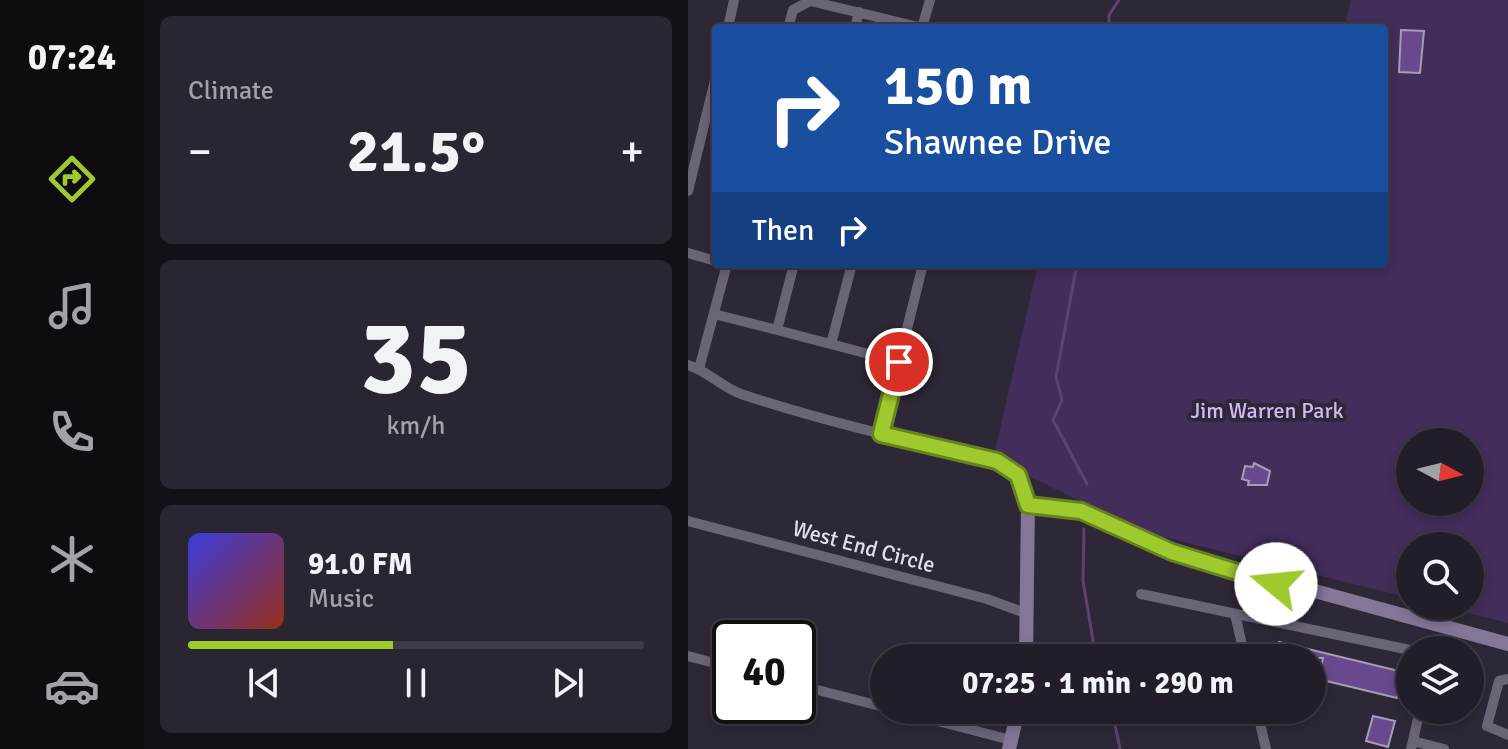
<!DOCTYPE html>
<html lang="en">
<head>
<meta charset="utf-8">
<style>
  :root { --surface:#221d29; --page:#2a2631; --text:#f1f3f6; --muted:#a2a2a8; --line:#3f3b46; --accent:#9fca2d }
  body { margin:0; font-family:Signika,sans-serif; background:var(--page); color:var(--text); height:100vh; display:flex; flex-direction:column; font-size:30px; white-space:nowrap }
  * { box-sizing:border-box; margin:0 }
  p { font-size:26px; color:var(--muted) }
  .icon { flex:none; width:44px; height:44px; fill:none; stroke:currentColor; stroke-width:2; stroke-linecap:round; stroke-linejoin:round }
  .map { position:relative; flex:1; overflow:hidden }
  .drawer { display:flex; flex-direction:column; gap:16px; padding:16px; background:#131017; width:544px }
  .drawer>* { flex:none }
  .guide { position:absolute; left:24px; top:24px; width:676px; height:244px; border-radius:8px; box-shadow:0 4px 12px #0003,0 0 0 2px var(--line); background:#1a4fa0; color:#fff; overflow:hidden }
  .needle { width:52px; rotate:97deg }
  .buttons { position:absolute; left:708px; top:428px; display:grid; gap:16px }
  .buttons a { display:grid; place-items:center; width:88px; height:88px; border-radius:50%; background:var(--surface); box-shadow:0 4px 12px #0003,0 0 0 2px var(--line); font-size:40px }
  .speed { position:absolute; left:24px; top:620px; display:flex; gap:16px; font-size:40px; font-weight:700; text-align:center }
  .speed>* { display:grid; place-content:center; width:104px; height:104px; border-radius:50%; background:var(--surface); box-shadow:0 4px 12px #0003,0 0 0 2px var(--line); line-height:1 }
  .speed .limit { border:4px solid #111; border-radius:12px; background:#fff; color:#111 }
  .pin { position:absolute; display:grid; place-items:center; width:68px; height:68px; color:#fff; margin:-34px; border:4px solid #fff; border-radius:50%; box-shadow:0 2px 8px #0007 }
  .me { position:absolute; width:88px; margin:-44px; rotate:287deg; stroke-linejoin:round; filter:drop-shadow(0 0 6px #0008) }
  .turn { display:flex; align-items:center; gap:28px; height:168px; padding:0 40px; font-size:36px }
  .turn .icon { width:104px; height:104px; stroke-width:2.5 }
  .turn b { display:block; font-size:56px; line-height:68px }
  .then { display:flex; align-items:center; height:76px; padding:0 40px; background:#0003; gap:16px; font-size:30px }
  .big { font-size:60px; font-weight:700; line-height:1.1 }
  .drawer .card { flex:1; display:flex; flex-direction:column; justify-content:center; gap:12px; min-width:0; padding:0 28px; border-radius:12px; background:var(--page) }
  .drawer .dial { align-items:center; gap:0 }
  .dial b { font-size:104px; line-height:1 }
  .song { display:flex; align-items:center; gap:24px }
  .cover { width:96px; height:96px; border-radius:12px; background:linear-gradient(135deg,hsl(240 70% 55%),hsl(10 70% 35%)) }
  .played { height:8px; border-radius:4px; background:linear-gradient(90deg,var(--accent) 45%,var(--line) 45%) }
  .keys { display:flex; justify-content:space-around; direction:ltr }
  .heat { display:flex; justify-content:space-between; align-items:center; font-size:44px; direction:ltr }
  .trip { position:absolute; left:182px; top:644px; width:456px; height:80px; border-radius:40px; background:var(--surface); box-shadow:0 4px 12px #0003,0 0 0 2px var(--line); font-weight:700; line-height:80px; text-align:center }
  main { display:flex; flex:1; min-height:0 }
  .dock { display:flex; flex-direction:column; width:144px; justify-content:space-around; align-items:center; background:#0e0c10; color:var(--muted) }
  .dock .icon { width:56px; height:56px }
  .dock .selected { color:var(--accent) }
  .dock b { font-size:36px; color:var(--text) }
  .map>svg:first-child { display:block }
  .green { fill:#432d5b; fill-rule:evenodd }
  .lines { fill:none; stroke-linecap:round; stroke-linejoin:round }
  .stream { stroke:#5e4273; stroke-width:3 }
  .building { fill:#69498d; stroke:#a59db1; stroke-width:2 }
  .street { stroke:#6b6376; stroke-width:10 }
  .secondary { stroke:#847697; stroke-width:14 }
  .route-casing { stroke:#67831d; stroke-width:20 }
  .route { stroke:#9fca2d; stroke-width:14 }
  .labels { text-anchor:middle; stroke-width:8; stroke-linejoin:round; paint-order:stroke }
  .park-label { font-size:22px; fill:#d3b9f4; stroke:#2e2737 }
  .street-label { font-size:22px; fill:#e2dde8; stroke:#2e2737 }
</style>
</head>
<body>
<main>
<nav class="dock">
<b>07:24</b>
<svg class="icon selected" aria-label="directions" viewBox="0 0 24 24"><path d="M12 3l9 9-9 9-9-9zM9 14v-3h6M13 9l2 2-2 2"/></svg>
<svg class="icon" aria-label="music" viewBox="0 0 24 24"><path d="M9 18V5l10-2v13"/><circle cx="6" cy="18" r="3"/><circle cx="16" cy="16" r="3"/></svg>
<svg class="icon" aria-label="phone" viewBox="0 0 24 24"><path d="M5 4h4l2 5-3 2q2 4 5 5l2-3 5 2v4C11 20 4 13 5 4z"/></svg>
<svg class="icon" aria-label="climate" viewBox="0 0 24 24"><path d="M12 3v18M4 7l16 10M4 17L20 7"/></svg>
<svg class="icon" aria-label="car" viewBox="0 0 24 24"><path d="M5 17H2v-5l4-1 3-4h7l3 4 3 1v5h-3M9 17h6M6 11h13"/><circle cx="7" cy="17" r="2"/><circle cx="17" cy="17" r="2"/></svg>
</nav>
<section class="drawer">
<div class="card"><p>Climate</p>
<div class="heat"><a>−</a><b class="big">21.5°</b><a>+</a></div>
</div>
<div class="card dial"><b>35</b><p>km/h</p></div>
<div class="card">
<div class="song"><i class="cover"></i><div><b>91.0 FM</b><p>Music</p></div></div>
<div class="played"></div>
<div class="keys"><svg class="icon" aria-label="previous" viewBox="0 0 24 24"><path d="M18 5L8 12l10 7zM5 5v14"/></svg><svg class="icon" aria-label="pause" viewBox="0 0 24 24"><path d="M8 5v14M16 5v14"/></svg><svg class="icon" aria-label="next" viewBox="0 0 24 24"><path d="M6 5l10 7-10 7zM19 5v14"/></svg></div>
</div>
</section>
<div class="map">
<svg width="820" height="749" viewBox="0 0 820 749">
  <rect width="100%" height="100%" fill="#2e2737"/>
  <path class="green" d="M663,0H820V623L753,606H782V546H722V598L456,532L305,459L350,264H696V28H656ZM722,442H782V502H722Z"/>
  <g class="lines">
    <path class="stream" d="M421,28V15L431,0
      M389,264L368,377L374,400L365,420L399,484
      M396,529L395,581L408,658
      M424,710L432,749"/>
  </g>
  <path class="building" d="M713,30L736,31L732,73L711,72Z
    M566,463L582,471L579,485H560L561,481L554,479L557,466L565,467Z
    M591,642L715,672L709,698L630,679L635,658H587Z
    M685,716L707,721L700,747L678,741Z"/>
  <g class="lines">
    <path class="street" d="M40,28L46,0
      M100,28L105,10L122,1L235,28
      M167,28L171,12
      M234,28L242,0
      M0,191L28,76
      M0,253L28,261
      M26,314L89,330L106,264
      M89,330L211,362
      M143,344L164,264
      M0,365C20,371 33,387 53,394C137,422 223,441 309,461L330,475L340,505
      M11,369L39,264
      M193,434L235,264
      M0,521L299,599L340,614
      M453,594L722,650
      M547,614L557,658
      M0,656L42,667
      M820,679L811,681L799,726L820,735
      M110,685L196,707
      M207,710L323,740
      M569,710L578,749
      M725,741L756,749
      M723,749L732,710"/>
    <path class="secondary" d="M338,658L340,505L393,511L484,552L820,644
      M321,749L330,710"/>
  </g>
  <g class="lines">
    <defs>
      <path id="route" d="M211,362L193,434L309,461L330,475L340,505L393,511L484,552L588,584"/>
    </defs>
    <use href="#route" class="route-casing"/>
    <use href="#route" class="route"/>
  </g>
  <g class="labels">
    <g class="park-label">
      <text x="579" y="418">Jim Warren Park</text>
    </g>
    <g class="street-label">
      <text transform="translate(176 546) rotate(15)" y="8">West End Circle</text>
    </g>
  </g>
</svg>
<div class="buttons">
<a><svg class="needle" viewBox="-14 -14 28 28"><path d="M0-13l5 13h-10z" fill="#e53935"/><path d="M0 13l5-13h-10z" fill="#a2a2a8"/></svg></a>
<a><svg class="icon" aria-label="search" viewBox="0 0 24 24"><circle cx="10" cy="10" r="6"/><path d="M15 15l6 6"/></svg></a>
<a><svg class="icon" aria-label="layers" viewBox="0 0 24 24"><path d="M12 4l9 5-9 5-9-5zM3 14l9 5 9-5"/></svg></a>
</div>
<div class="speed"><div class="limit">40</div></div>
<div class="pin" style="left:211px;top:362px;background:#d93025"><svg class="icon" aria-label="arrive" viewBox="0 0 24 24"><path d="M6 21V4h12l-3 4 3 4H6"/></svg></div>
<svg class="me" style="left:588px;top:584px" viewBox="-20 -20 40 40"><circle r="19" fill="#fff"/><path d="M0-13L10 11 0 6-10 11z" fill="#9fca2d"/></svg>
<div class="trip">07:25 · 1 min · 290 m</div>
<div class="guide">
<div class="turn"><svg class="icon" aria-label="right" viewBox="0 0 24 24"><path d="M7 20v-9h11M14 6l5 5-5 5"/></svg><div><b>150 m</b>Shawnee Drive</div></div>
<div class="then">Then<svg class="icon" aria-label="right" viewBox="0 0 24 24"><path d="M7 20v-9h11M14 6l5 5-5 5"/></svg></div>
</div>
</div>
</main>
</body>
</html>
